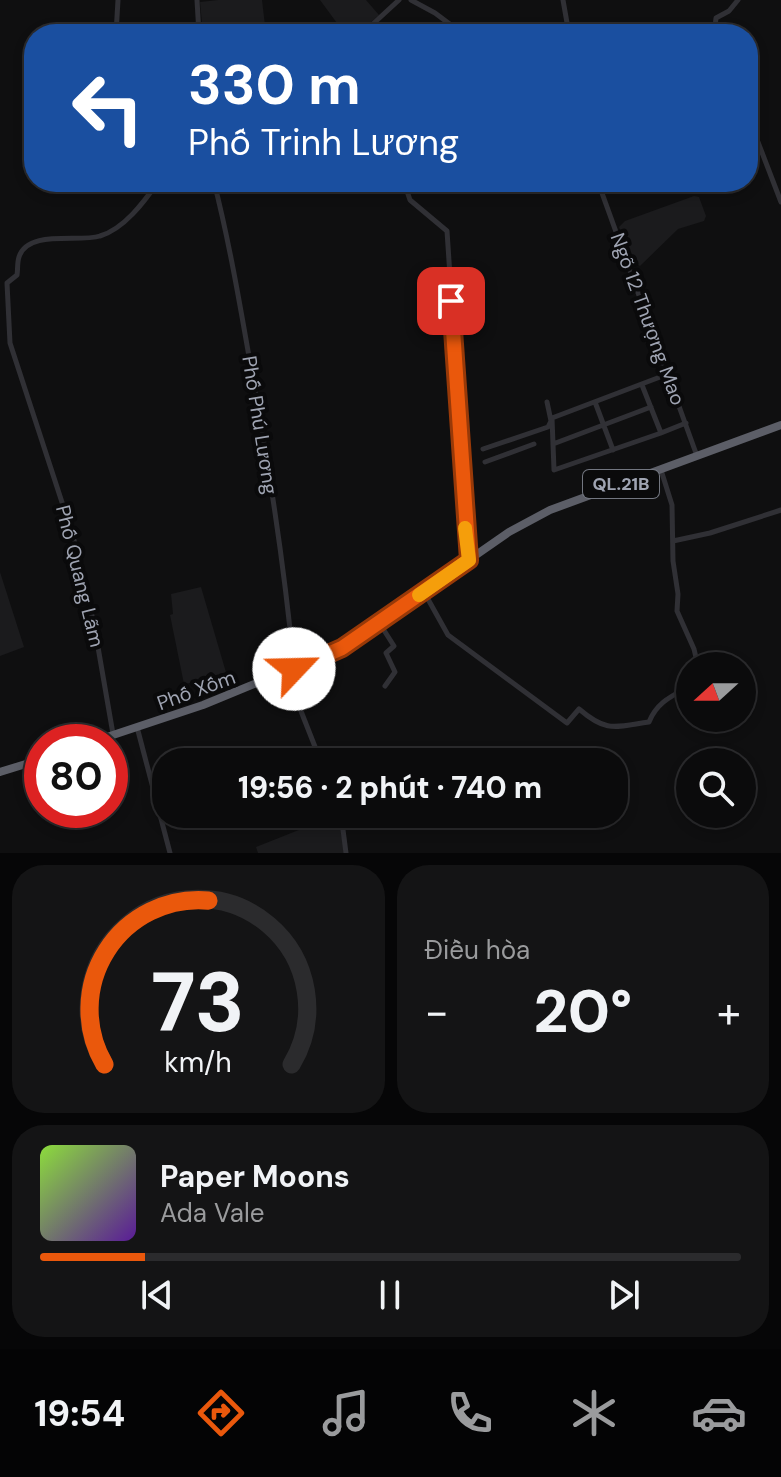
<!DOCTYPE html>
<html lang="vi">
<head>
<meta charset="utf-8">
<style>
  :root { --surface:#0b0b0c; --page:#141415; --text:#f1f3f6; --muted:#9a9b9d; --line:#2b2b2d; --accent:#ea580c }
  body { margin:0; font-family:"DM Sans",sans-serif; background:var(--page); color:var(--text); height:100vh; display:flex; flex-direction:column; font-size:30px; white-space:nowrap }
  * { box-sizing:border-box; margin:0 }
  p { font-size:26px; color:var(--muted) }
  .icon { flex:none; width:44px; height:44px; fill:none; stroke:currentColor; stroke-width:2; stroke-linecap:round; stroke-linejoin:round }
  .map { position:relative; height:853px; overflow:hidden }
  .side { display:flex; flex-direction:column; gap:12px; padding:12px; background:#060607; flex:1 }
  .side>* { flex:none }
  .banner { position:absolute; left:24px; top:24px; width:734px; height:168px; border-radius:32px; box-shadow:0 4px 12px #0003,0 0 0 2px var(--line); background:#1a4fa0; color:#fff; overflow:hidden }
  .needle { width:52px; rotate:249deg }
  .controls { position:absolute; left:676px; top:652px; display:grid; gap:16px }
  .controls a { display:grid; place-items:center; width:80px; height:80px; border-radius:50%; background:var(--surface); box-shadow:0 4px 12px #0003,0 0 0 2px var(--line); font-size:40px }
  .speed { position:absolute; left:24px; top:724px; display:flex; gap:16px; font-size:40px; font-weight:700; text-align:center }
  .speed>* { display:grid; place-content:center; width:104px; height:104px; border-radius:50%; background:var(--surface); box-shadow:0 4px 12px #0003,0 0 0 2px var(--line); line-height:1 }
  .speed .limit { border:12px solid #d22; background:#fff; color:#111 }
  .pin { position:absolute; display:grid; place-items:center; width:68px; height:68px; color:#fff; margin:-34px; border-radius:16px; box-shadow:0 4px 12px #0006 }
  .me { position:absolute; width:88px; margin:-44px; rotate:66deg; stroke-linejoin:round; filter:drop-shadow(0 0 6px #0008) }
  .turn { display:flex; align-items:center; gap:28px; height:168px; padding:0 32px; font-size:36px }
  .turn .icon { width:104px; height:104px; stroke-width:2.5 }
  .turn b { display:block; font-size:56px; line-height:68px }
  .big { font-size:60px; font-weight:800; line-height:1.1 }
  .side .tile { flex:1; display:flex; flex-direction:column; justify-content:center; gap:12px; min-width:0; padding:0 28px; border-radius:32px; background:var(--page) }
  .side .dial { align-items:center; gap:0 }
  .dial svg { height:208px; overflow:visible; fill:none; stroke:var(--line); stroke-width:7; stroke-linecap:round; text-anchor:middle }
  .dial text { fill:var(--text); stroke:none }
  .song { display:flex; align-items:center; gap:24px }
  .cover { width:96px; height:96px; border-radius:12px; background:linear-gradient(135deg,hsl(90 70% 55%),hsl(270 70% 35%)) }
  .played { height:8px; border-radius:4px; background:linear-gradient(90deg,var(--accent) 15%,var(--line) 15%) }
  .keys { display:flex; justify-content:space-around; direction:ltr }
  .heat { display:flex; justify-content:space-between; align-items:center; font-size:44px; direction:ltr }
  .side .tiles { flex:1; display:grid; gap:12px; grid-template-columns:1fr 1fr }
  .tile:last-child { grid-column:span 2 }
  .trip { position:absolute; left:152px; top:748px; width:476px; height:80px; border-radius:32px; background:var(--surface); box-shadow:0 4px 12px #0003,0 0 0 2px var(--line); font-weight:800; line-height:80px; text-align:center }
  .menu { display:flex; height:128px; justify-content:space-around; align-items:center; background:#040405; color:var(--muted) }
  .menu .icon { width:56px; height:56px }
  .menu .current { color:var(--accent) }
  .menu b { font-size:36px; color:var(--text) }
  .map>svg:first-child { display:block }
  .built { fill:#1b1b1d }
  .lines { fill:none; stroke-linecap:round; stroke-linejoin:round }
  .minor { stroke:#303035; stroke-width:5 }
  .highway { stroke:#5c5e67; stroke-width:8 }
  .route-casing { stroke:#983908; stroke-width:20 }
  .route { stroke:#ea580c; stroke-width:14 }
  .slow { stroke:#f59e0b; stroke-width:14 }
  .labels { text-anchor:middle; stroke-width:8; stroke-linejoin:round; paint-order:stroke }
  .shield { fill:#0a0a0b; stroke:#727680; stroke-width:2 }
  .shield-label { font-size:18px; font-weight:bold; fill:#9fa4b2 }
  .street-label { font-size:20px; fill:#9fa4b2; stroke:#0a0a0b }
</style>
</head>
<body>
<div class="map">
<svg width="781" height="853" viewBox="0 0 781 853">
  <rect width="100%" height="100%" fill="#0f0f10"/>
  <path class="built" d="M218,0H262L266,34H203L200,2Z
    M320,0H366L379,15L358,34H345Z
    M694,196L699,197L706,216L704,221L678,229L640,266L635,263L619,227L625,221Z
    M0,572L24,647L0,656Z
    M201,587L230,686L206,695L202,681L184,684L170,615L173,614L171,594Z
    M339,814L342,825L344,853H258L256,847Z"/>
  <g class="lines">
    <path class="minor" d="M197,0L199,34
      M411,0L435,13L463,34
      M563,0L569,34
      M116,34L118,0
      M362,34L399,0
      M717,34L715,27L716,18L729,11L738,0
      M748,116L781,202
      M214,182C231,249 242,317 254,385C271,479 285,573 294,668
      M404,182L410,200L447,231L469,560
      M598,182L697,456
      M642,385L661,433L554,470L552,418L668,374
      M595,402L613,450
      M661,433L686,423
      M553,444L651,407
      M483,449L548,427L551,421L547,402
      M485,462L534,444
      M661,470L672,505L673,561L678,594L677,611L694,649L698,666
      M673,541L710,533L781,510
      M424,592L448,635L567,723L579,709C607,733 615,727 649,722C657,702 672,696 690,686
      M380,624L394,646L386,653L395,672L385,686
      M286,673L321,762
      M137,727L170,853
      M113,734L94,624L73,536L10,343L7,283L17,275C18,269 17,263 19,257C28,229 79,243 100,236C124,229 144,202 158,182
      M341,814L346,853"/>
    <path class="highway" d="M92,742L203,705L342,648L509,532L550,510L781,425
      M0,772L42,759"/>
  </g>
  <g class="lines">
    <defs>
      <path id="route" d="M294,669L342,648L469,560L451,301"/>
    </defs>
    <use href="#route" class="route-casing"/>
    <use href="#route" class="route"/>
    <path class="slow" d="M419,595L469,560L465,528"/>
  </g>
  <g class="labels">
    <rect class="shield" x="583" y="470" width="76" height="28" rx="6"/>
    <g class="shield-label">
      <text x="621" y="490">QL.21B</text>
    </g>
    <g class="street-label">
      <text transform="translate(648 319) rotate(70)" y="7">Ngõ 12 Thượng Mao</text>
      <text transform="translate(260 425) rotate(81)" y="7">Phố Phú Lương</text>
      <text transform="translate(80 576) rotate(76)" y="7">Phố Quang Lãm</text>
      <text transform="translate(196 690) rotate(-20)" y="7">Phố Xốm</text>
    </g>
  </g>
</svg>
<div class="controls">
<a><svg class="needle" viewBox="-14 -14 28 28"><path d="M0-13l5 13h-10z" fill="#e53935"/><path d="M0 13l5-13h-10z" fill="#9a9b9d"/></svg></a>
<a><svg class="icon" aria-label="search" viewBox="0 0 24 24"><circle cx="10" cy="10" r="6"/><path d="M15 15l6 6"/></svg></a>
</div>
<div class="speed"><div class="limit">80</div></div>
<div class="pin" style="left:451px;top:301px;background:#d93025"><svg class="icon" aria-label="arrive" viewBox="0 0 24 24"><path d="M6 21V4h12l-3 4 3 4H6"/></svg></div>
<svg class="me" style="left:294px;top:669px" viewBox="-20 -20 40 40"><circle r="19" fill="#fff"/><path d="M0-13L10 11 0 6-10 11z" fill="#ea580c"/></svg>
<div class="trip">19:56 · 2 phút · 740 m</div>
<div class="banner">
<div class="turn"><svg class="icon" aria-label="left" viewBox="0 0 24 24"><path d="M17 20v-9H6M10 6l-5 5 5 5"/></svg><div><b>330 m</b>Phố Trinh Lương</div></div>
</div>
</div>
<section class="side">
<div class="tiles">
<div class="tile dial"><svg viewBox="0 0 100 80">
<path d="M14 69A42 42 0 1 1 86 69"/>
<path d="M14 69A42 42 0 0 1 54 6" stroke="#ea580c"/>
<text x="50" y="56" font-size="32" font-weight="700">73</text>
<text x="50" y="72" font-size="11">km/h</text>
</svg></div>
<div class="tile"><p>Điều hòa</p>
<div class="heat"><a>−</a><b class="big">20°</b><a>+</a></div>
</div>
<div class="tile">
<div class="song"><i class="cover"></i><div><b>Paper Moons</b><p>Ada Vale</p></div></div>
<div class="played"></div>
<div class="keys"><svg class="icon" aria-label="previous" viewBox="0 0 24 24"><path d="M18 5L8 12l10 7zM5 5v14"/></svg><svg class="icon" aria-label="pause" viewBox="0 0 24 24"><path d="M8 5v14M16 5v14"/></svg><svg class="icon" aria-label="next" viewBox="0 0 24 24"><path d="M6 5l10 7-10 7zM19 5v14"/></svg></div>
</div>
</div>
</section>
<nav class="menu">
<b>19:54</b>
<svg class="icon current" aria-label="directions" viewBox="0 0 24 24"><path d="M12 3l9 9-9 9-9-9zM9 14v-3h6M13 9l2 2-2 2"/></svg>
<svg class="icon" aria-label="music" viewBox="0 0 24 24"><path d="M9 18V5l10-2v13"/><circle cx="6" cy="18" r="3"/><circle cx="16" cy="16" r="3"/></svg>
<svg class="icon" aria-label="phone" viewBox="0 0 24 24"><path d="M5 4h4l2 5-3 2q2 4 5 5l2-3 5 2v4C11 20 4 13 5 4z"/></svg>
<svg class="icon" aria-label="climate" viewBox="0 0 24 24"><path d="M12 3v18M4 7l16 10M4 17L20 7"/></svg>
<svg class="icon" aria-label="car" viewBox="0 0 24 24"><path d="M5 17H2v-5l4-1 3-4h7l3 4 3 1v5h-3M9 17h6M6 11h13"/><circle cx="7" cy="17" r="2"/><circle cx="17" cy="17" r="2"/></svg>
</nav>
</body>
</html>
